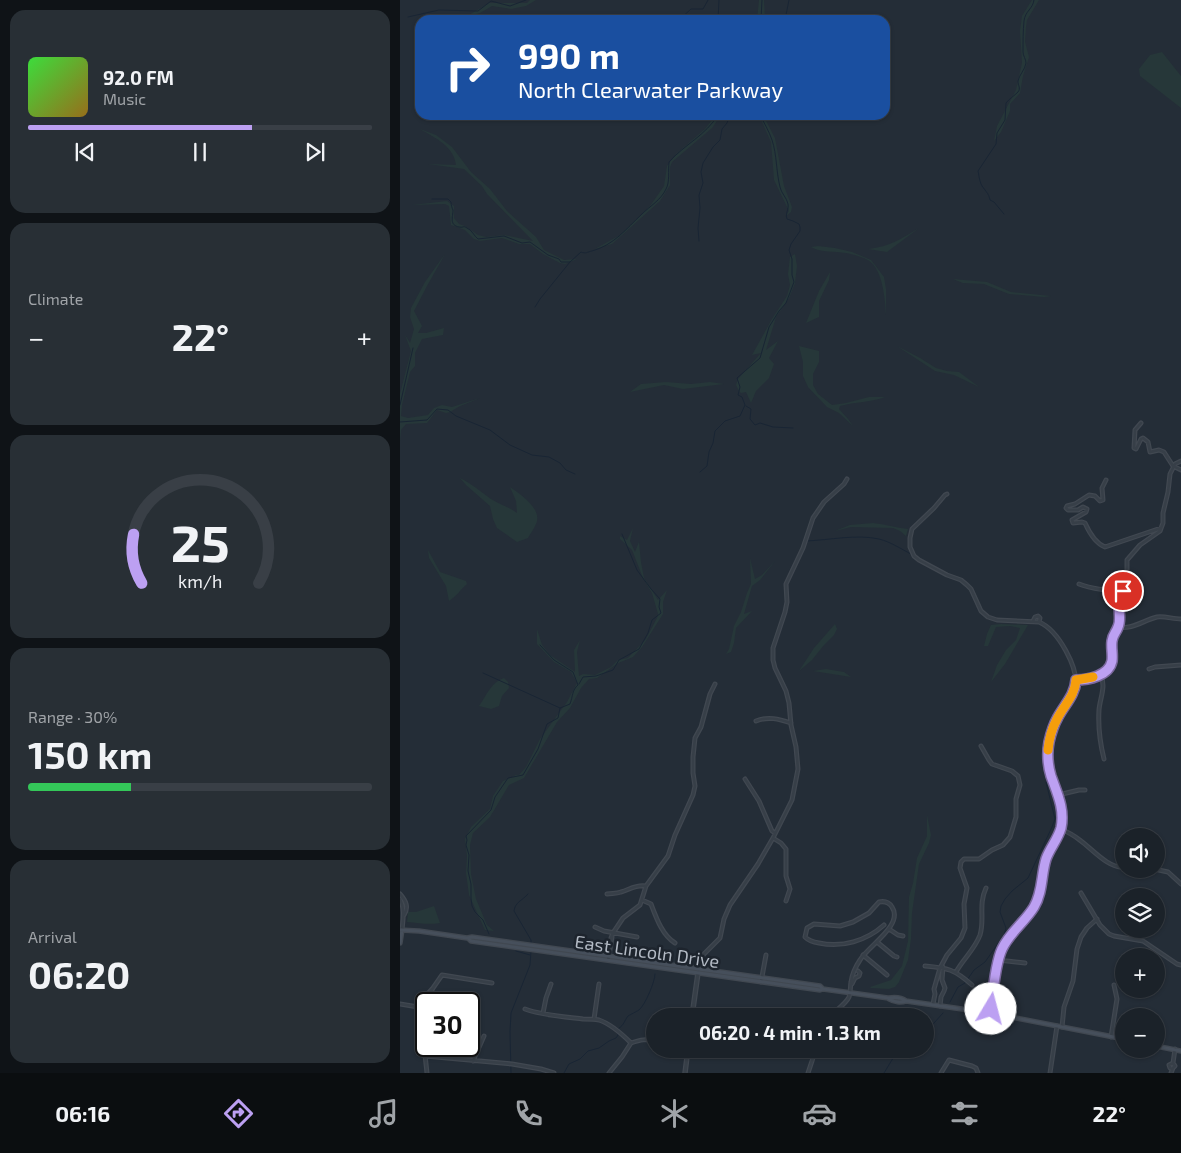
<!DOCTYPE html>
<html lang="en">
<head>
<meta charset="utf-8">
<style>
  :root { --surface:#1b2229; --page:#282f35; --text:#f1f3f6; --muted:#a0a4a8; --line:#393f46; --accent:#bca0f2 }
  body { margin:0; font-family:"Exo 2",sans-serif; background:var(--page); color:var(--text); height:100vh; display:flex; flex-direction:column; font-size:19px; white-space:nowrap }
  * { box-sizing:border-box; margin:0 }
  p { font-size:16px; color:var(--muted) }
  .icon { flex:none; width:28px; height:28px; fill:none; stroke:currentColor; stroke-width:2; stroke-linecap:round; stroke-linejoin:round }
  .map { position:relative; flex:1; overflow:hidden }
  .details { display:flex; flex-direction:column; gap:10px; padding:10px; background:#0f1317; width:400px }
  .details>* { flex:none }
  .banner { position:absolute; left:15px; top:15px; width:475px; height:105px; border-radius:15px; box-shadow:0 1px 4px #0004,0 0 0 1px var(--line); background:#1a4fa0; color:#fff; overflow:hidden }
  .buttons { position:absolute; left:715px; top:828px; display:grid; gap:10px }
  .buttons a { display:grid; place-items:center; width:50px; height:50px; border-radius:50%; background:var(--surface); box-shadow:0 1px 4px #0004,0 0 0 1px var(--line); font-size:25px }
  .speed { position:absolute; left:15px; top:992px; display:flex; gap:10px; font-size:25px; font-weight:700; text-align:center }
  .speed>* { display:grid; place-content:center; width:65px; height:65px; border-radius:50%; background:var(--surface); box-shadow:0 1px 4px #0004,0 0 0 1px var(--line); line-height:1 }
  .speed .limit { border:2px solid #111; border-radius:8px; background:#fff; color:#111 }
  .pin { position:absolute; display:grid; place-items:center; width:42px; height:42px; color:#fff; margin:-21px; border:2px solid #fff; border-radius:50%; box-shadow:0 1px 5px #0007 }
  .me { position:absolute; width:55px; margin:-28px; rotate:8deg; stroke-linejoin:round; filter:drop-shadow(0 0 4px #0008) }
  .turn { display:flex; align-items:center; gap:18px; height:105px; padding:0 20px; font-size:22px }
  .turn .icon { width:65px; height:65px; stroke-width:2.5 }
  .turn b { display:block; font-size:35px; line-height:42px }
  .big { font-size:38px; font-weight:700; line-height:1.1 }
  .details .widget { flex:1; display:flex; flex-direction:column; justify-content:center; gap:8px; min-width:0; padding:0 18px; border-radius:15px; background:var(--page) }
  .details .dial { align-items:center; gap:0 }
  .dial svg { height:130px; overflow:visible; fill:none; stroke:var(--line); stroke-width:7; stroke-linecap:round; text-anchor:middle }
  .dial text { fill:var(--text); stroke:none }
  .song { display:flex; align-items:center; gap:15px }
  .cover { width:60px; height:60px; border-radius:8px; background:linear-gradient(135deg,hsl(120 70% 55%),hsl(40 70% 35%)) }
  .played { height:5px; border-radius:2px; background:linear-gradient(90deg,var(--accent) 65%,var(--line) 65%) }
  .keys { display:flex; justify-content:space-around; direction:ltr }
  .heat { display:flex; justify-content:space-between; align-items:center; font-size:28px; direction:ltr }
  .charge { height:8px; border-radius:4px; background:linear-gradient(90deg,#34c759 30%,var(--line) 0) }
  .trip { position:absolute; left:246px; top:1008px; width:288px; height:50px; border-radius:25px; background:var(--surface); box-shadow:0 1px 4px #0004,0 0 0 1px var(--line); font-weight:700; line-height:50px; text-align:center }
  .dock { display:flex; height:80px; justify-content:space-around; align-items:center; background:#0b0e10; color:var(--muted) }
  .dock .icon { width:35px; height:35px }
  .dock .current { color:var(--accent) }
  .dock b { font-size:22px; color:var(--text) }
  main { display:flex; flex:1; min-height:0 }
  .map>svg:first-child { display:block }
  .green { fill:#263739 }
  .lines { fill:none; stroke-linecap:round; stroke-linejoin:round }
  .stream { stroke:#192534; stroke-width:1 }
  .minor-casing { stroke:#414851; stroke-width:5 }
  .tertiary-casing { stroke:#414851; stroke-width:5.5 }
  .secondary-casing { stroke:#414851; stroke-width:5.5 }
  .minor { stroke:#373f48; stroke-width:2.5 }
  .tertiary { stroke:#373f48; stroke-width:3 }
  .secondary { stroke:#464f5b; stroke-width:3 }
  .route-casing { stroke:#7a689d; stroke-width:12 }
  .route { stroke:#bca0f2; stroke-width:9 }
  .slow { stroke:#f59e0b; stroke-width:9 }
  .labels { text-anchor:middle; stroke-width:5; stroke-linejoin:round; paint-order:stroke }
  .street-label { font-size:18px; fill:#b3bac4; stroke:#1d242d }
</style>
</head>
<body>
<main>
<section class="details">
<div class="widget">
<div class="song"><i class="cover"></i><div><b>92.0 FM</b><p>Music</p></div></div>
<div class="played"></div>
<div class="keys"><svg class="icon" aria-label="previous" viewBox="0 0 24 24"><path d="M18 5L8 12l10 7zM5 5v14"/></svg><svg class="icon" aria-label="pause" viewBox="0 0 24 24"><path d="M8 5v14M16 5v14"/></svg><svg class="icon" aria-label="next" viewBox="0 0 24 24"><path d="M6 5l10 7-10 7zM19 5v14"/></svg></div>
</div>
<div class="widget"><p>Climate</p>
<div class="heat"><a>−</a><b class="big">22°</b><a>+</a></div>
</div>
<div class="widget dial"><svg viewBox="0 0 100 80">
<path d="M14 69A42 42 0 1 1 86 69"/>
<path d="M14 69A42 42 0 0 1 9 39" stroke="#bca0f2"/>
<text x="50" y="56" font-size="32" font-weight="700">25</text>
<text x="50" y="72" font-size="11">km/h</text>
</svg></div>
<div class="widget"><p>Range · 30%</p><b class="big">150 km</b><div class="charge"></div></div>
<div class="widget"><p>Arrival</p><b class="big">06:20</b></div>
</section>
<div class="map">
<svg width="781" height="1073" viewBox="0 0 781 1073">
  <rect width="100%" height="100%" fill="#242d37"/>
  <path class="green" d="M130,0H136L126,6L111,9L92,6L80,13L64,18L89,3H127Z
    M359,0H364L365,20H357Z
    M632,0H639L627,20L626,27L625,42L629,57L623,76L620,93L610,104V111L601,132L594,141L597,126L616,90L622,63L620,31L622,16Z
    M762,52L781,76V108L740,76L739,69L750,55Z
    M316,115H321L312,128L272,162L270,167V185L260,201L212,244L195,249L220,235L250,206L264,186L267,166L276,154L305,129Z
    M359,115H363L375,138L384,186L392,207L391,212L385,217L389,211L374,180L371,142Z
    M20,129L36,135L52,147L71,172L90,189L107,211L136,237L144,250L164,260L177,259L165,264L160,263L143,254L130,244H119L102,238L80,241L74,239L65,230L51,225L49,206L45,204L12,205L47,201L54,206V218L59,224L65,226L78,235L86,237L104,235L133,241L87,194L82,186L64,169L28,164L56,165C54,146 35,138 20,129Z
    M519,228L487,252L468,249C491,246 499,240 519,228Z
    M418,246L435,248L452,252L471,260L484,277L486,289V315C485,299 483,269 468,260C463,257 452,254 446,253C434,251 422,253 411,247Z
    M45,254L27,286L14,311L22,326L18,333H26L44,328L43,335L22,339L15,353V366L10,372L2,405L1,416L8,418L28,415L34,408L42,405L52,407L80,398L60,406L50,412L46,413L37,410L27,423L6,424L1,430L0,441V394L11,351L5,335L10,343L14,329L10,317L11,308L25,282Z
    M395,254L397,266L395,283L389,298L376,317L366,350L378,341L369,358L374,364L369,378L356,391L351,403L346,392L341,393L339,391L336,385L338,379L361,353L352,355L372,319L387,296L390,285L388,274L390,257Z
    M430,272L429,280L419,301V317L406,323L419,291Z
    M553,279L587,282L611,292L651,296L644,297L609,294L584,284L563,283Z
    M399,346L419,351V362L413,374V385L418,394L432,405L446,403L469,397H485C472,402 455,402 440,406L439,409L448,419L453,426L439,413L427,407L408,387L403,376V362Z
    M497,346L520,358L536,368L547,371L559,372L579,387L554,375L535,371Z
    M266,382L291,384L310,382L324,384L283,389L264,385L230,392L241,384Z
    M60,478C72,484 80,491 91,499C99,504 109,507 117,513L116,501L110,487C120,494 143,509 136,524C134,529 130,534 128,538L117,542L97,528L93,519L90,506L66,485Z
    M473,523C485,524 496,528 508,529L506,536L500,531L493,528L451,527L435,531L450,525Z
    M233,528L230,541L235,552L239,542L241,562L244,578L258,600L267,590L263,602V614L242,647L233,657L218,663L197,678L189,679L181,688L170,708L157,722L124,778L109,785L90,817L73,833L70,845L71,874L76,899L87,925L94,931L85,930L69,895L66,873L67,856L65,839L71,827L90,809L93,796L103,781L116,775H119L126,767L140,739L167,702L177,683L171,672L154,662L137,644V629L142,645L150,655L175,672L174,650L180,640L177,652L179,676L183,674L195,675L211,667L218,660L228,658L246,639L257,618L258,614L252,593L243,578L232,550L220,539V536L227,540Z
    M28,550L40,572L66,581L67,584C59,591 58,595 49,601L46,586L29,558Z
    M350,558L355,579L362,575L375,561L360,580L352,586L344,614L352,611L336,628L334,643L331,652L326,654L329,649L334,626L341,612L347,593L351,584Z
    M435,624L437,629L434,635L424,645L412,660L399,671L414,648Z
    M601,624L628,625L605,664L591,682L597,665L606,650L616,640L620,628L610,626L596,627L588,646H584L587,634L591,625Z
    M426,669L444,672L451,677L413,671Z
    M104,678L108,682L109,688L102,696L99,706L91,709L79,706C87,695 91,682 104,678Z
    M527,815L531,835L529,843L519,864L512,913L511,939L508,960L499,982L495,987L489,989L471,988L470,987L491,980L502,966L508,941L509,897L513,883L517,858L527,836Z
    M34,906L40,923C29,925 19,923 7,922L8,912H16Z"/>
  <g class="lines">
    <path class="stream" d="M8,17L39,10L78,11L91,1L110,6L126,0
      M228,20L235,16L239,20
      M279,20L291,9H303L308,0
      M318,20L319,0
      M361,20L362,0
      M385,20L389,0
      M32,199H48L51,202C51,205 52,208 53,210C53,217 49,225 59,227C65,228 62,225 67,228C72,230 74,236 78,239L104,236L122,243L130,242L148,255L159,259L161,262H170L181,252C186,254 187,252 192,251C214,245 226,229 242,214C250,206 261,200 266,189C270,182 268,171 269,162C284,145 306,135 318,115
      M604,214L594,202L590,200C589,193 584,190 581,184C579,179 579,175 578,171L596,144L597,133L605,120L606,103C609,99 614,96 618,92C621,88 618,86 618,81C619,75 625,70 626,63C626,59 623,56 623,52C623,42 623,31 624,21C625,11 633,9 634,0
      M299,241L298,228L300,208L299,195L303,183L301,172L303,163L313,147L320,140L322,129L327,123L330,115
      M135,307L140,299L170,262
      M0,405L13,348
      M346,406L351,409L350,419L355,425L360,423L373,427L393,428
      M0,422L27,420L37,409L48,410L56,416L90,430L110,445L132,455L149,457L160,463L166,470L175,474
      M300,472L307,466L309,452L313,443L315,431L325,421L340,416L345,405L342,397L338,395L340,387L337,378L360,358L369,327L379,311L386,303L394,282L392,275V259L389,250L391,244L400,231V227L399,224L393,221L387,219C385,213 389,210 388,204C387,198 381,193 380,187C376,171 377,155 372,140C369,131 364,123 360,115
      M407,541C429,540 457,534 479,539C491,542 501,549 511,554
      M83,673L160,708
      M179,684L183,677L196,676L213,670L219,660L239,649L248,633L252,620L261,613L259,607L260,599L251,589L237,570L222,534
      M128,894C122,901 115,902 114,911L131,940V945
      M89,934L83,920L75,912L72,906L71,898V884L68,871L69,855L66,845L67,840L66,836L91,810L95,797L108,778L123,775L138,749L147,724L158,718L160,708L170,704C173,696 172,690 178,685L173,672L154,660L140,645
      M116,951L130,955
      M550,1002L558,987L565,983L574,970L585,962L604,935L606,928L600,912L601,906L605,899L612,891L628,878L652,827L655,819L646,782
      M525,1033L543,1013
      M111,1073L110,1032L111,1013L130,965L131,951
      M164,1073L169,1064L180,1059L188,1051L199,1048L209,1041L216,1038L218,1035V1029C225,1024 224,1021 228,1016C231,1014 236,1012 239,1010C245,1005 255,982 255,974
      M484,1073L495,1055L501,1049"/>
    <defs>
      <path id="minor" d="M741,423L735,430L734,448L736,449L741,439L743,438L748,442L750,452L759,450L764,452L773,466L781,470
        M706,480L702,488L703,500L700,501L695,496L689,495L675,504L667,506L666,508L668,510H678L683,507L687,509L686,512L672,520L673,523L682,522L685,523C689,532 695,543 705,547L761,528
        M547,494L545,495L534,508L512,529L510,538V547L514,556L519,560L547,575L561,580L567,585L571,589L581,611L588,617L597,620L639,622C658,630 680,669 675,689C673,697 666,704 661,712C655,721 651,732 649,743C648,753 648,764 650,773C655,793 666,807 660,829C657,840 650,849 646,860C641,875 643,893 633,907C624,922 608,933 601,950C593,968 594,993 590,1013
        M679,584C693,590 708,589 722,594
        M633,621L635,617L638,616L640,618L639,622
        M718,627C732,630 744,620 757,617C765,616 773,619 781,619
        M749,669L755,667L781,665
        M701,675C706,687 700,698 699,710C698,727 700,743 704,759
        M676,680H680L697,676L707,670L711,665L713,658L712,638L714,632L718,627L720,601L727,579V560L740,545L760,531L763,523V513L768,492L770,474L775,464L781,461
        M356,721C368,716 379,719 391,723
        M345,779L359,801L372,831L375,833
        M658,795L679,790H685
        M660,829C668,832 675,836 681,841C692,849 709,869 724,867
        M373,838L381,843L386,849V876L390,889L386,901
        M754,869L768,872L781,884
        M681,893L700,925L709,934L714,936L743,941L777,964L781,965
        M0,894C6,901 9,907 4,915
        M207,894C212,893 216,894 221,892C229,890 236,884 246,886
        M0,899C5,909 3,919 2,930
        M242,900L251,904C256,917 262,935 275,943
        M195,927L204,931L237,937
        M489,929L498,935L503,936
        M477,942L494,956L497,957
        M210,949L211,938L213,933L223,918L240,905L246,886L268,856L275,835L293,795L295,786L293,773V757L295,738L301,727L310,694L315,684
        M463,955L487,975
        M208,960L212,937
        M598,960L625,963
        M525,966C548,968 554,969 572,985
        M299,969L303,955L320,938L324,919L330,905L358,864L373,838L392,800L398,769L396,747L391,725L389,703L386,691L375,668L373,660V648L385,612L387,602L386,584L403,548L413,518L424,502L444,484L447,479
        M556,972C563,959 575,949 580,935C585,919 578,905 586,888
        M361,982L366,955
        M452,984L455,978L459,976L460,973L458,971
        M22,1003L23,999L33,988
        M0,1004L18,1007L20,1009L27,1073
        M533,1004L535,994L534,989L540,968L547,955L561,938L565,928L564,904L567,888L560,868L561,862L564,859H579L592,850L603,845L610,837L616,817V799L620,785L618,776L612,771L592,764L589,760L581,746
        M540,1006L541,997L544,991L545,988L542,980L543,967
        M18,1007L22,1003L26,1001L33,988L42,975L92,983
        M125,1009C140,1015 166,1017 183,1019C189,1019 194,1019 199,1020C211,1024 222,1034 231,1043C240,1040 247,1038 255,1042
        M143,1013L146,998L151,984
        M430,1016C435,1011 446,1004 449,997C451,992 450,987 451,982C452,975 456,966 460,960C468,946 504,925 492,907C489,902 484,901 479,902L469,913L453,922L440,926L414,924L407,928L405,937C409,941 413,942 419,943C442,948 466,941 484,925
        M194,1019L199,984
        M662,1027L664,1007L673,981L677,949L681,937L687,928L697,919
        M711,1037L717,999L714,985
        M270,1049L288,1053
        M450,1049L470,1051
        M25,1056L112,1064L141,1069L154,1073
        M73,1061L84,1036
        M773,1063L775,1066L772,1069L770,1068L769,1065L773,1063L775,1049
        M209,1073L222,1057L231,1043
        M408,1073L416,1049
        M541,1073L549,1060L572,1066L576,1068L578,1073
        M650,1073L657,1026
        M771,1073L773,1068"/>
      <path id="tertiary" d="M292,1016L298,973
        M285,1073L288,1049"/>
      <path id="secondary" d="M0,930L19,931L67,938L72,937L420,986L423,989L488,998C494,997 501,997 506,1001L590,1013L724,1039
        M68,938L71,941L420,990L423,989
        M0,943L2,930
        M489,999C494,1002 501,1003 506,1001
        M756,1046L781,1051"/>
    </defs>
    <use href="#minor" class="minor-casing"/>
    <use href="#tertiary" class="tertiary-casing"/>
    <use href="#secondary" class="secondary-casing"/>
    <use href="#minor" class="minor"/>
    <use href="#tertiary" class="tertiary"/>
    <use href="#secondary" class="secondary"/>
  </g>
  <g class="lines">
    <defs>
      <path id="route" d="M591,1009C593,992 595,964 602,949C609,933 625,922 634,907C643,892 641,875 646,859C650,848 658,839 661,828C665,809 657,793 651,776C648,766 647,753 649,742C651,733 654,724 658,717C665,704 675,695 676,680C688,680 709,676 712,661C713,654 711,648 712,641C713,634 716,633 718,627C721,621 719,613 719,607C720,601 721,596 723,591"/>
    </defs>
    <use href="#route" class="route-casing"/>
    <use href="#route" class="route"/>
    <path class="slow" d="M648,750C649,739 652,728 657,719C664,705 675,696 676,680L693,677"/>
  </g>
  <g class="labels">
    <g class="street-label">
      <text transform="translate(247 952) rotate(8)" y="6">East Lincoln Drive</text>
    </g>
  </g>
</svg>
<div class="buttons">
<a><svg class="icon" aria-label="sound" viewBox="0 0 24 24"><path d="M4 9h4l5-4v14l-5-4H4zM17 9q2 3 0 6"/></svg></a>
<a><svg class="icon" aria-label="layers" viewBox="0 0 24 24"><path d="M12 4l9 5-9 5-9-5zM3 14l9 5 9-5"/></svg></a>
<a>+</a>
<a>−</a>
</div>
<div class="speed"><div class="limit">30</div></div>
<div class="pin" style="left:723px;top:591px;background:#d93025"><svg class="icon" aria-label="arrive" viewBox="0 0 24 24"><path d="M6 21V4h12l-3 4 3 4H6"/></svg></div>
<svg class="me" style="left:591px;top:1009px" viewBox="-20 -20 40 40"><circle r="19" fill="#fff"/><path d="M0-13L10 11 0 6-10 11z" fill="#bca0f2"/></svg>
<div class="trip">06:20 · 4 min · 1.3 km</div>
<div class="banner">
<div class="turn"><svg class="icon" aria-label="right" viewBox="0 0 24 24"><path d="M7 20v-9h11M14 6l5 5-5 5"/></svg><div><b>990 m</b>North Clearwater Parkway</div></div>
</div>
</div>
</main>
<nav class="dock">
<b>06:16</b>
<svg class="icon current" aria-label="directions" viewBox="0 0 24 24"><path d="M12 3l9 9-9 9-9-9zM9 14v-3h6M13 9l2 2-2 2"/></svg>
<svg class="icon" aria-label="music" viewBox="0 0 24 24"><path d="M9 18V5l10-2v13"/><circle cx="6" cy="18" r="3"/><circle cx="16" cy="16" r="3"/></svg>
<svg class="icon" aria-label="phone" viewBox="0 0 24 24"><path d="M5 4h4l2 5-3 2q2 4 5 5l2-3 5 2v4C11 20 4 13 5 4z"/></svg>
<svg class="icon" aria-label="climate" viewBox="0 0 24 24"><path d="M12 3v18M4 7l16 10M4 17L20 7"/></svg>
<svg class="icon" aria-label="car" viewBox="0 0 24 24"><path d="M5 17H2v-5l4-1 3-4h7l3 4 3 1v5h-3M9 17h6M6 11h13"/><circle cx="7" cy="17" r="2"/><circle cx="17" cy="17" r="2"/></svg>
<svg class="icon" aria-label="filters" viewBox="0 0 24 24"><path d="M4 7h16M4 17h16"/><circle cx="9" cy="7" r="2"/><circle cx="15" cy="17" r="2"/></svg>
<b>22°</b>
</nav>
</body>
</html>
